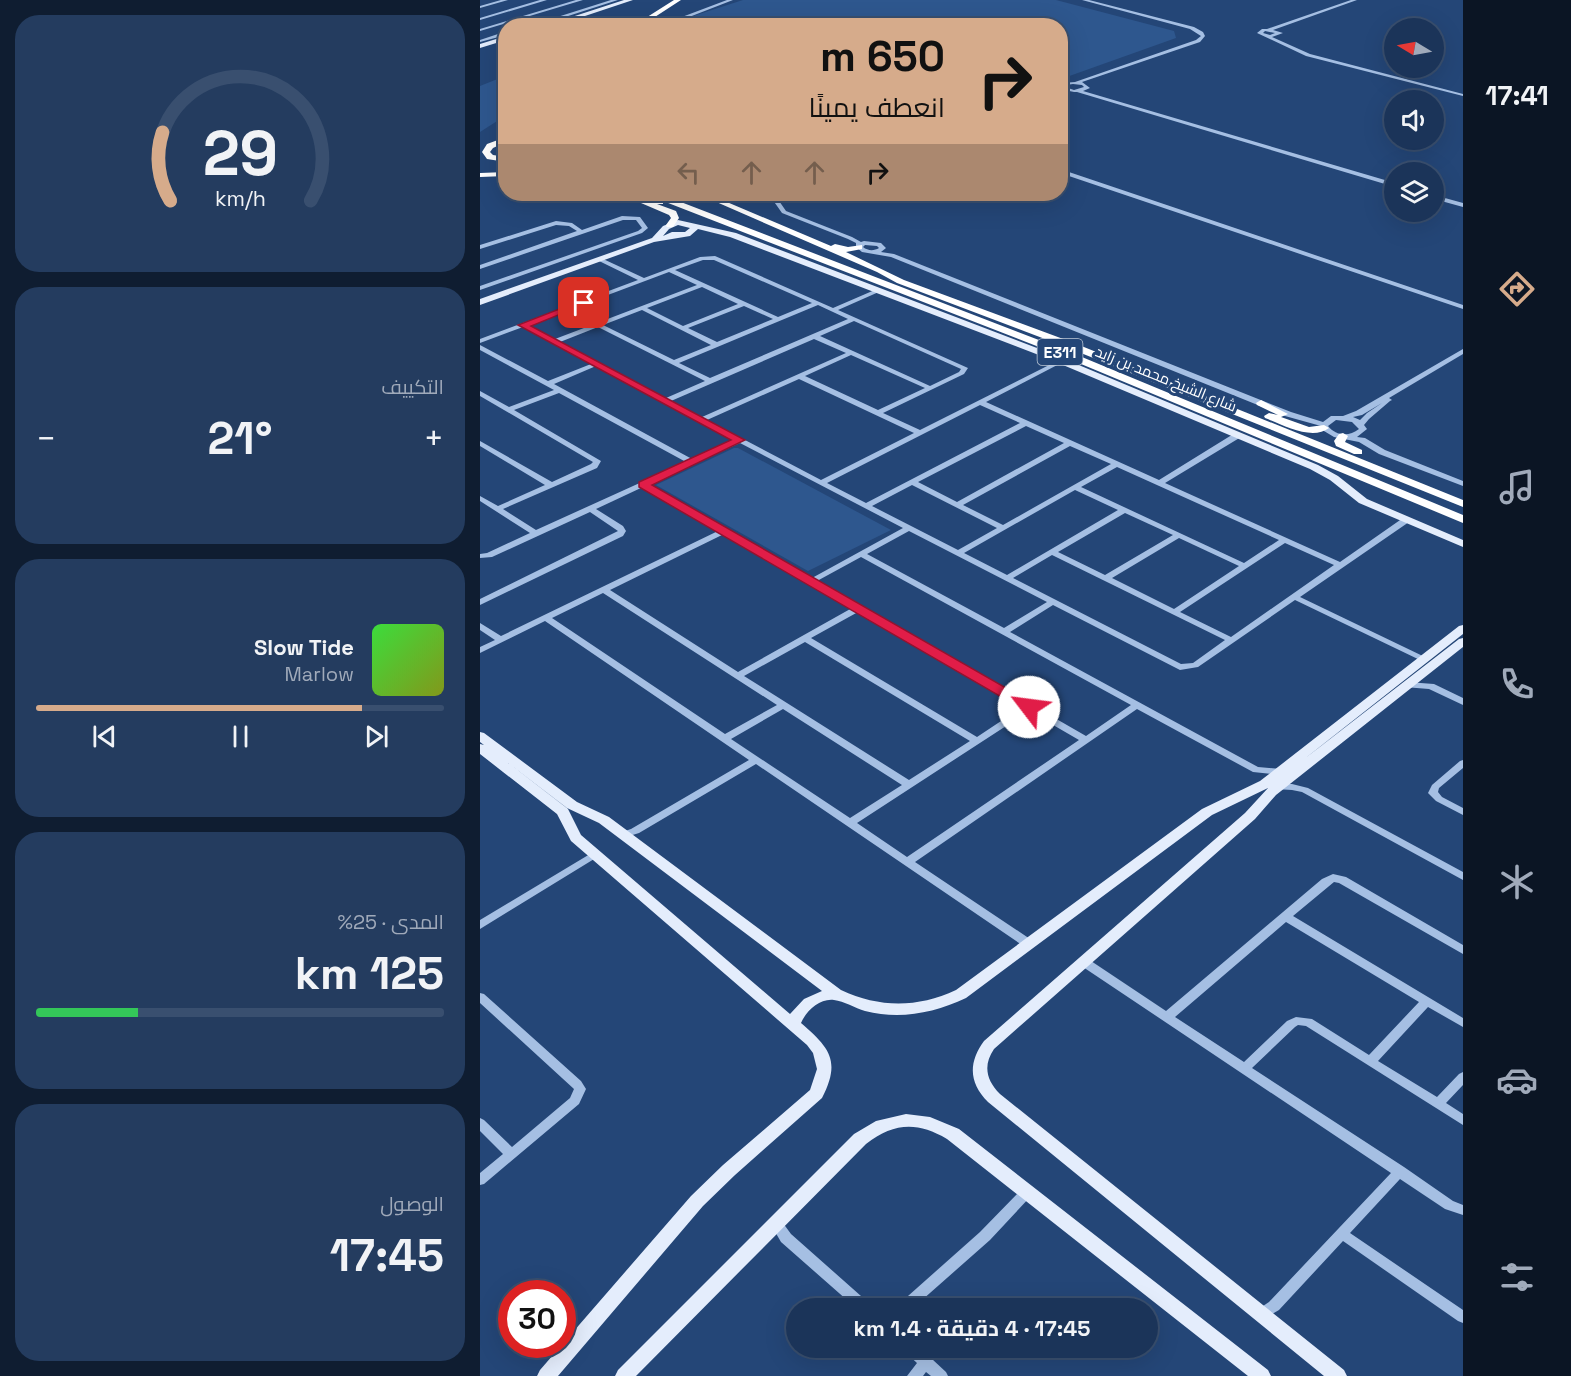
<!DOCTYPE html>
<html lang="ar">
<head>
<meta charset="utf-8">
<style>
  :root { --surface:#1b3459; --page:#243c5f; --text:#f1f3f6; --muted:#a0aaba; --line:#394f6f; --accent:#d6ab8b }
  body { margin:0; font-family:"Space Grotesk",Cairo,sans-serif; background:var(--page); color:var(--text); direction:rtl; height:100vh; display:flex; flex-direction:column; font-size:22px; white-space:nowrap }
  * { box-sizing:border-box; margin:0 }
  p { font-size:20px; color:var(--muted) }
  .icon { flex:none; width:33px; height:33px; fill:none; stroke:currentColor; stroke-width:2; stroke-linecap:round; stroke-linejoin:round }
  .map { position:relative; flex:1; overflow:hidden; direction:ltr }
  .drawer { display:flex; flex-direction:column; gap:15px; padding:15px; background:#0f1d31; width:480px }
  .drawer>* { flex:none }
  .guide { position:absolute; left:18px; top:18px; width:570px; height:183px; border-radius:24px; box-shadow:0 6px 24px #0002,0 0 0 2px var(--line); direction:rtl; background:#d6ab8b; color:#111; overflow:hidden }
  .needle { width:39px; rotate:280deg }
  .buttons { position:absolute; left:904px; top:18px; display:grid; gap:12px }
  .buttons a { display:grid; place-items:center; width:60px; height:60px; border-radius:50%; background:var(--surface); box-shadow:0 6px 24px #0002,0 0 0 2px var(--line); font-size:30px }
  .speed { position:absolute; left:18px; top:1280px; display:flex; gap:12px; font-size:30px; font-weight:700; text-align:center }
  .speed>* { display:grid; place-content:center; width:78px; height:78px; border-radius:50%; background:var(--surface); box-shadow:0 6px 24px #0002,0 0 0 2px var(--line); line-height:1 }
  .speed .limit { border:9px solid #d22; background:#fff; color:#111 }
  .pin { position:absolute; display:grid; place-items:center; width:51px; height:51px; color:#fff; margin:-26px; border-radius:12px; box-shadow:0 3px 9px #0006 }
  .me { position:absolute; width:66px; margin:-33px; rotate:300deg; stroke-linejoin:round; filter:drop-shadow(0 0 4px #0008) }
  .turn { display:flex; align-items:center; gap:21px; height:126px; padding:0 24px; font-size:27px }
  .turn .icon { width:78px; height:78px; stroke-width:2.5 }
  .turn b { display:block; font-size:42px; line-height:51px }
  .lanes { display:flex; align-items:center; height:57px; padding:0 24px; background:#0003; justify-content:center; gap:30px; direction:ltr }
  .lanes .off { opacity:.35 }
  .big { font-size:45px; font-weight:700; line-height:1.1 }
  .drawer .tile { flex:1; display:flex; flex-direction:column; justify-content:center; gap:9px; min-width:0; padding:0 21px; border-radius:24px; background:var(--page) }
  .drawer .dial { align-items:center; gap:0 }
  .dial svg { height:156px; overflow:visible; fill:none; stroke:var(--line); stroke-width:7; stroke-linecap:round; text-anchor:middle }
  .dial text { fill:var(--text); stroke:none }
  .song { display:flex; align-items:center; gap:18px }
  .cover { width:72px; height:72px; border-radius:9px; background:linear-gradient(135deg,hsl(120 70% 55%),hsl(70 70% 35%)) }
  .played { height:6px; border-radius:3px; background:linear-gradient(90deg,var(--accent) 80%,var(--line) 80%) }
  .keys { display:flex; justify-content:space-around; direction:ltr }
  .heat { display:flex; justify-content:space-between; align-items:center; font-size:33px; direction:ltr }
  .charge { height:9px; border-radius:4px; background:linear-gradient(90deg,#34c759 25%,var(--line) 0) }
  .trip { position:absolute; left:306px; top:1298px; width:372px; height:60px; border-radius:30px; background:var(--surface); box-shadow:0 6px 24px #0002,0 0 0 2px var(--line); font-weight:700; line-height:60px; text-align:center; direction:rtl }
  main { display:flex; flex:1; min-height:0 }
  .tabs { display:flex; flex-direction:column; width:108px; justify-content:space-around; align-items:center; background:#0b1524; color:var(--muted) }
  .tabs .icon { width:42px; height:42px }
  .tabs .selected { color:var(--accent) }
  .tabs b { font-size:27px; color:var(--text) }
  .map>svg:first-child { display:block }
  .green { fill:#2e578e }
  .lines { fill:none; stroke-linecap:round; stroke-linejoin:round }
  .minor { fill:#a5bfe3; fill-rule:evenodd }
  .major { fill:#e4edfc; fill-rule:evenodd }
  .highway { fill:#fff; fill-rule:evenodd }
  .route { fill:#e11d48; stroke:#92132f; stroke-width:1.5 }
  .labels { text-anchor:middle; stroke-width:6; stroke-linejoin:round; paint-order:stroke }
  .far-street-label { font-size:15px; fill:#fff; stroke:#244677 }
  .shield { fill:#244677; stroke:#bdc8d6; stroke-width:1.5 }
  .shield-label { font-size:16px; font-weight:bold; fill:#fff }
</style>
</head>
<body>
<main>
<nav class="tabs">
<b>17:41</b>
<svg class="icon selected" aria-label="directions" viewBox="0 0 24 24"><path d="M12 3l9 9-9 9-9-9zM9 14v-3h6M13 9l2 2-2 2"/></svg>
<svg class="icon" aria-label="music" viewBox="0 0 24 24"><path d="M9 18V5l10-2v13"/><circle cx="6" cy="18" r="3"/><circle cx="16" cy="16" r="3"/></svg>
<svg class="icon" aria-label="phone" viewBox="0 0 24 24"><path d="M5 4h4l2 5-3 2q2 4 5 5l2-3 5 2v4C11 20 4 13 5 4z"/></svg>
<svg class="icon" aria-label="climate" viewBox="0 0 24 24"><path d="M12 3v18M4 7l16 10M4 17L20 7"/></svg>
<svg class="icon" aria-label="car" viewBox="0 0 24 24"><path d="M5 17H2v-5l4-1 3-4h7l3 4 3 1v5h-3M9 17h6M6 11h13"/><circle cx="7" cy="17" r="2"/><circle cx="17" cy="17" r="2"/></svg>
<svg class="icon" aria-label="filters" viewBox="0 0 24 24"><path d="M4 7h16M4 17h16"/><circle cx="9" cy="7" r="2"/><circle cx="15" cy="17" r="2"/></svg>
</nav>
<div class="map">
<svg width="983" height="1376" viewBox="0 0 983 1376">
  <rect width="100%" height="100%" fill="#244677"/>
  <path class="green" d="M263,0H576L694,31L696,38L581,79L580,26H182Z
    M25,76V116L0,132V86Z
    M254,448H258L411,530L328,571L176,485Z"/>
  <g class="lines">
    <path class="minor" d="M21,0H28L0,8V6Z
      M60,0H67L0,20V18Z
      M96,0H103L0,31V29Z
      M131,0H138L57,26H49Z
      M247,0H253L186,26H178Z
      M602,0H609L714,27L723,32L725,36L720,42L602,82L610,88L603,91L915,183V187L597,92H594L580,89L582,83L595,82L716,40L721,36L710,29ZM593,84L602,85L604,87L594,90L585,87L586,85Z
      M871,0H877L793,30L803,33L792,37L830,54L983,94V96L826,56L777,33L782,29H787ZM785,31L795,33L790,35L783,33Z
      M24,32L26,35L0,42V40Z
      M580,169L983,305V309L580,173Z
      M293,194L306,195L319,194V195L306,199L297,198L306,211L372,237L381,242L384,241L401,243L406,248L401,252L414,254L811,412L843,422L851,416H863L876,411L983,349V354L909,398L912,400L910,401L889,419L884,425L887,429L877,437L885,438L905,450L983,481V486L899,454L879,442L854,437L844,431L841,426L805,416L411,257L382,252L376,247V243L368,239L302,213L290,196ZM385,245L397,246L399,248C394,251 388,251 383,247ZM902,403L887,413L880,420L873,417L882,415ZM856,420L872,422L879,429C869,437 856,436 848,426Z
      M954,195L983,203V207L954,199Z
      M142,216L160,217L168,228L162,233L0,290V286L158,231L162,228L156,220H143L0,269V265L97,231L89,226L76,225L0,249V245L76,221L92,223L102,230Z
      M235,256L353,308L397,289H401V291L358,310L488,368L484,374L403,413L440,430L581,359L583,360V362L506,402L679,480L755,433H761V437L685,483L860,562L923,518H929L930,520L929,522L820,597L949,659L945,662L942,661L815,600L718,667L700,670L573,605L530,632L778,767L801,769L806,772L801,775L773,772L657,709L435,862L553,941L554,944L553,947L549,948L545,947L276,764L159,833L143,838L139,837L138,835L139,833L151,829L269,760L65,621L0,653V647L15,640L0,630V623L21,636L238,531L163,487L116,509L143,526L146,531L143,536L0,605V599L138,531L110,512L12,557L0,558V554L7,553L50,533L0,501V496L18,506L65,485L0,446V441L72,482L111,464L113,462L0,396V391L29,407L74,390L0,350V345L68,381L111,364L43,327L0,343V339L158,280L117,260V258H121L164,278L220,257ZM223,260H234L332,303L298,317L195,270ZM189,272L217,285L75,339L48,325ZM222,287L258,304L203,326L167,308ZM338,305L368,319L230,378L199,363ZM264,306L293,319L237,342L208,328ZM162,310L231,345L194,360L123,325ZM374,321L481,369L479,372L450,386L340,336ZM118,327L225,381L186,398L80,342ZM334,339L366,353L222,417L191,401ZM371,355L445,388L398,410L325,376ZM116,366L254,440L212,459L74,384ZM319,379L434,433L341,480L227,420ZM79,393L206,462L56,530L23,509L117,468L121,461L34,410ZM500,405L540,423L386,503L347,483ZM546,426L584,443L477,502L438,482ZM260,443L423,528L332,578L169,484ZM590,446L631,464L523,525L483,505ZM637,467L799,540L764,563L601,487ZM432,485L517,528L478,550L392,506ZM595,490L638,510L527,575L484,553ZM645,513L693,535L625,575L578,552ZM429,531L567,602L524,628L387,554ZM244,534L372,608L258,672L130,590ZM699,538L759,566L694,609L632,578ZM805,543L854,565L751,637L700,612ZM572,555L745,640L713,663L701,664L533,578ZM381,557L651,705L606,736L337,581ZM123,593L297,705L245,734L72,618ZM378,612L542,707L497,737L331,638ZM325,642L490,741L429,780L264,676ZM303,709L422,785L370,818L251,739ZM549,711L599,740L427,857L377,823Z
      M927,682L954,684L983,698V705L949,689L924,687L923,685Z
      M983,760V768L959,788L958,792L962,797L983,808V815L956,801L948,793L952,785L980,761Z
      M798,784H812L828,788L983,872V880L822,792L812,790L795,789L793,787Z
      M115,851L119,852L120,854L119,856L0,929V920Z
      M853,874L866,877L983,945V954L859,883L854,882L813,916L983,1018V1027L948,1007L898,1061L957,1097L979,1074L983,1072V1085L966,1103L983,1114V1125L826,1026L818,1025L815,1027L772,1068L924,1167L973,1201L983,1205V1215L965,1209L920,1179L870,1233L983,1310V1323L978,1321L863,1241L799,1310L782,1320L777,1318L775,1314L777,1310L789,1302L911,1173L600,965L599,962L600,959L604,958L608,959L686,1011L842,879ZM806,922L939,1002L889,1055L832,1019L816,1017L807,1021L764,1062L695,1017Z
      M0,993L4,994L101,1081L106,1089L99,1104L4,1184L0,1185V1173L23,1154L0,1131V1118L4,1120L32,1147L90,1098L94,1089L0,1003Z
      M547,1187L551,1188L553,1192L551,1196L510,1240L433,1308H417L419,1304L500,1232L543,1188Z
      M296,1218L300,1219L311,1234L390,1304L392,1308H376L301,1242L290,1223L292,1219Z
      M422,1347H439L466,1372L468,1376H451L446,1372L443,1376H427L437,1363L424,1351Z"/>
    <path class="major" d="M144,0H153L75,26H64Z
      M26,36V40L0,48V44Z
      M198,220L256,233L570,353L838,465L858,476L887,499L983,540V547L879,503L850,480L830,469L564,357L250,237L218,229L210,236L174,242L0,305V299L172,238L183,226ZM198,225L210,228L205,232H192L183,236L189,229Z
      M983,625V634L823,760L979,639L983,638V647L796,795L775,819L514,1049C503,1065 506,1080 520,1094L864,1370L867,1376H844L508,1102C489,1083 488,1063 504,1041L765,813L788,788L732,815L486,998C454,1013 420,1020 385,1011C375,1008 364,1001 354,1000C340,998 326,1011 321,1023C350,1048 361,1061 342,1098L255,1175L223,1206L78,1376H57L60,1370L211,1196L243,1165L330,1090L337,1069L333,1053L327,1045L91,841L77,814L0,754V744L4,745L0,742V732L4,733L97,802L129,817L361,990C400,1008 437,1008 476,990L722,809L780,781L979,626ZM23,759L87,808L119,823L342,991L324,999L310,1014L101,835L88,809Z
      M426,1114L450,1117L479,1129L788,1370L791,1376H768L467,1139C437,1121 413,1123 386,1144L156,1376H135L138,1370L374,1134L396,1121Z"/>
    <path class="highway" d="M194,0H201L161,26H153Z
      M26,137V142L13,148L10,152L13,155L26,157V162L7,159L2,152L7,144Z
      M26,172V176L0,177V173Z
      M140,194H164L177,198L170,194H180L585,350L983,515V523L577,354L183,201V204H177L196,211L199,218L193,227H187L186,225L191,218L189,215Z
      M218,194H228L351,246L355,244L368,247L382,245V249L366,252L424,280L594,343L983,500V507L586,347L417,283L397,272Z
      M236,194H288L265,201L239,198L236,197Z
      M781,400L808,414L801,417L829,427L844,425L849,428C832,441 803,425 785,418L784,416L789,413L798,415L777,405L776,403Z
      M863,433L868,436L865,442L882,450V454H874L856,446L854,441L859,434Z"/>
  </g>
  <path class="route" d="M100,301L108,303L51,326L265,440L172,485L554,704L556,707L554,710H544L159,487V482L251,440L38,325Z"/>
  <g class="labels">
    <g class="far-street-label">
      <text transform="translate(686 379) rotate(22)" y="5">شارع الشيخ محمد بن زايد</text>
    </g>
    <rect class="shield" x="557.5" y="339" width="45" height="26" rx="4.5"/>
    <g class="shield-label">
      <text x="580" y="358">E311</text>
    </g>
  </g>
</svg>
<div class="buttons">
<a><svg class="needle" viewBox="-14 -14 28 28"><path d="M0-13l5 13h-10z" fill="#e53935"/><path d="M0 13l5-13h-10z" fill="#a0aaba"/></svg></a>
<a><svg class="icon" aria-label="sound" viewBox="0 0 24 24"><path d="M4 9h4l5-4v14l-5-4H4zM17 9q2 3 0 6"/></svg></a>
<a><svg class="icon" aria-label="layers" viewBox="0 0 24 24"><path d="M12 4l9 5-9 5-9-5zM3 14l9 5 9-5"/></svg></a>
</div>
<div class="speed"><div class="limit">30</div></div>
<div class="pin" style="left:104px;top:303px;background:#d93025"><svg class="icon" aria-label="arrive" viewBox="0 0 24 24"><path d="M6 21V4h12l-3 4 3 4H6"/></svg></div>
<svg class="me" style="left:549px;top:707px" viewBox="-20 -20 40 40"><circle r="19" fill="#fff"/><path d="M0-13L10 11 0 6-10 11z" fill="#e11d48"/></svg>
<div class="trip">17:45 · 4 دقيقة · 1.4 km</div>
<div class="guide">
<div class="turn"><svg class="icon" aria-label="right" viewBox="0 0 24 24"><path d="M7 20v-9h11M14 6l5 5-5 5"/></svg><div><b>650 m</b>انعطف يمينًا</div></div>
<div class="lanes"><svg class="icon off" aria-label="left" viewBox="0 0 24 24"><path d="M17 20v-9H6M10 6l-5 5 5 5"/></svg><svg class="icon off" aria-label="ahead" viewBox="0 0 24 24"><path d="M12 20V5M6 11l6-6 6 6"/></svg><svg class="icon off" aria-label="ahead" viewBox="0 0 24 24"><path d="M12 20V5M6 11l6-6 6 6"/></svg><svg class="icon" aria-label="right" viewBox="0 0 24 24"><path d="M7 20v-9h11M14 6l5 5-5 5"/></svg></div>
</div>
</div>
<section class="drawer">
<div class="tile dial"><svg viewBox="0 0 100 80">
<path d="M14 69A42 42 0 1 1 86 69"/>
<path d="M14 69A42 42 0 0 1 10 34" stroke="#d6ab8b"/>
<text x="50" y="56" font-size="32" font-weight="700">29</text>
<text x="50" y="72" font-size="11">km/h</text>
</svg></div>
<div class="tile"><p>التكييف</p>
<div class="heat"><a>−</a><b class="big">21°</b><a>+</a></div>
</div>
<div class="tile">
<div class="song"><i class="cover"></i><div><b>Slow Tide</b><p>Marlow</p></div></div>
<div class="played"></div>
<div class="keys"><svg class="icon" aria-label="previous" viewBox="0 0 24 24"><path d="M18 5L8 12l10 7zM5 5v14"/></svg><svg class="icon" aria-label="pause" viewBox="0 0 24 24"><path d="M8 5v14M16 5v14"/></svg><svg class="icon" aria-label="next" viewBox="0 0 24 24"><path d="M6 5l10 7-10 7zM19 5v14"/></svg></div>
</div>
<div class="tile"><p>المدى · 25%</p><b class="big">125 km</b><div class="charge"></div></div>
<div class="tile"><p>الوصول</p><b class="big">17:45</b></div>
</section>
</main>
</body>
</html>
